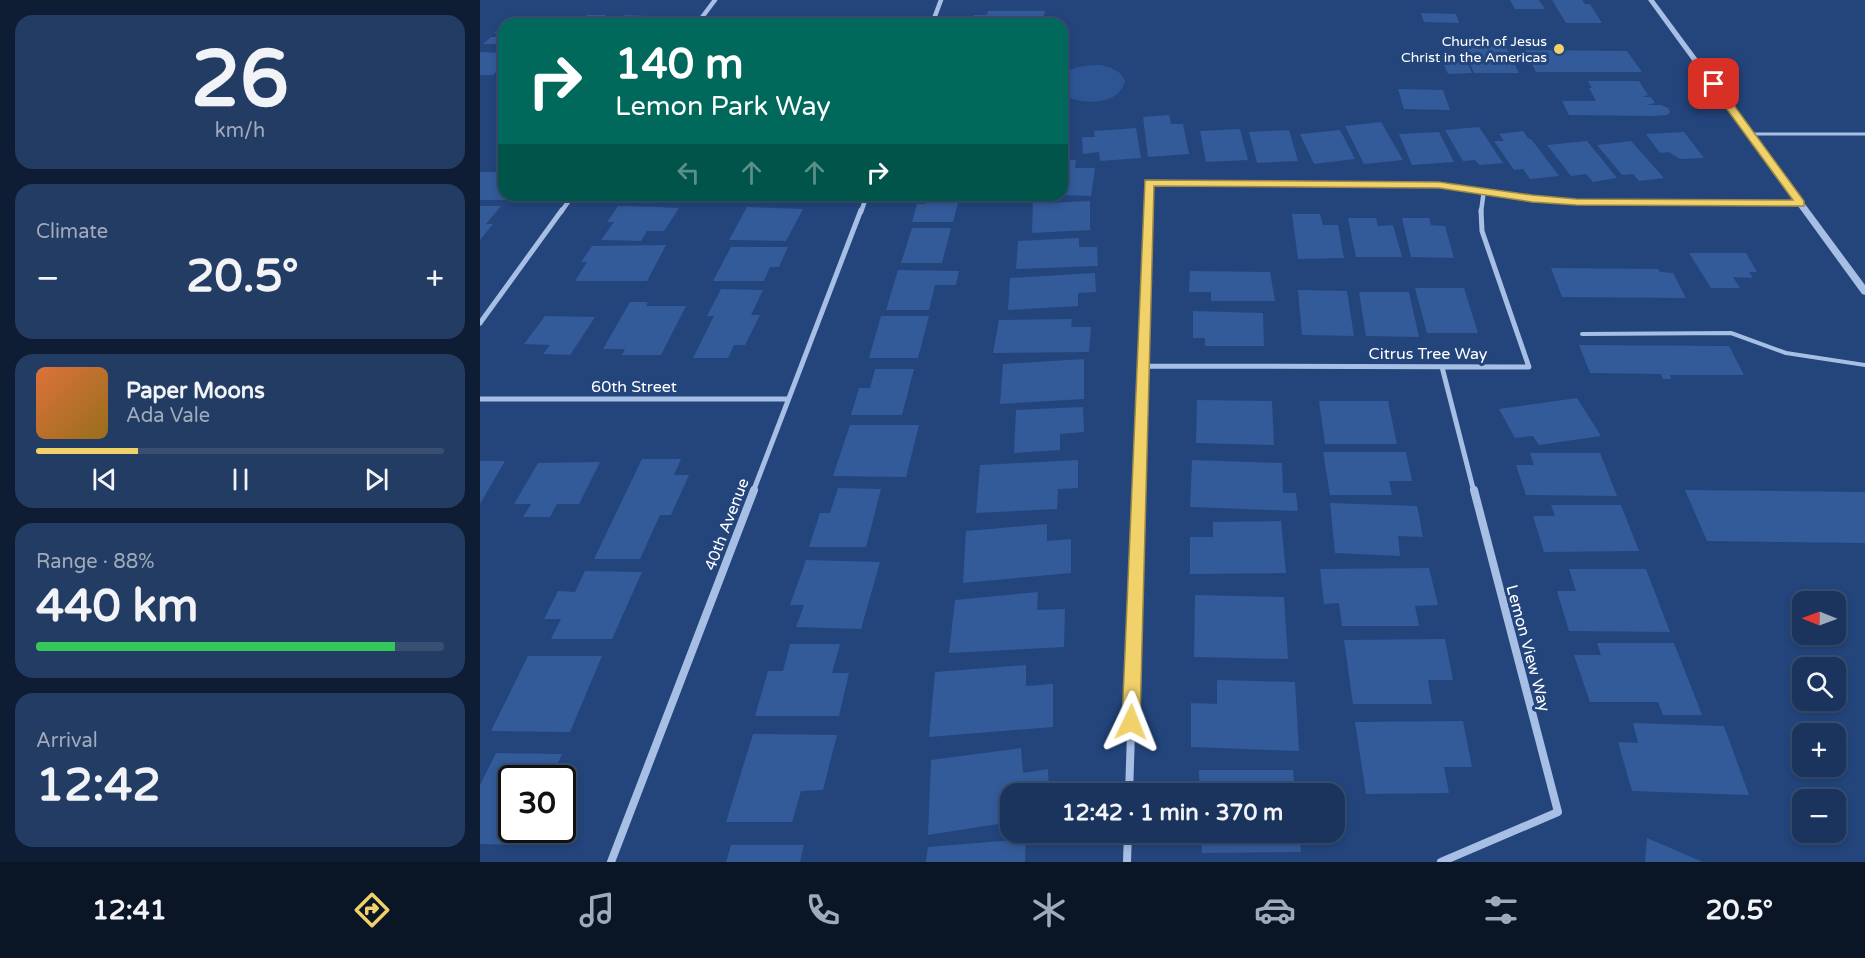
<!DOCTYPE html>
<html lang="en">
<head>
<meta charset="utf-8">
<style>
  :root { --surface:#1a345d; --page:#233c63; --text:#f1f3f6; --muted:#9faabc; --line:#384f72; --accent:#f0d16a }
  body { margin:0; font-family:"Varela Round",sans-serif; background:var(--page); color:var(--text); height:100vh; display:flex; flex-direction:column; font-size:22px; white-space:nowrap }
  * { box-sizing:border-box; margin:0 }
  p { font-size:20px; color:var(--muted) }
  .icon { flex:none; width:33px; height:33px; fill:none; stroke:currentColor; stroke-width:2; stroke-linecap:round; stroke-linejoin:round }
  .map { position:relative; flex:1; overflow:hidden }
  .side { display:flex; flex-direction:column; gap:15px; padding:15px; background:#0e1d33; width:480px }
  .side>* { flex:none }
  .banner { position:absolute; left:18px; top:18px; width:570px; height:183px; border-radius:18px; box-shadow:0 3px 9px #0003,0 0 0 2px var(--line); background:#00695c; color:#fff; overflow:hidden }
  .needle { width:39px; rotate:271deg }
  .buttons { position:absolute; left:1312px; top:591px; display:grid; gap:12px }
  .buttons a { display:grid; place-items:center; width:54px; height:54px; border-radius:12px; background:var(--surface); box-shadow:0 3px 9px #0003,0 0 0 2px var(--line); font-size:30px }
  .speed { position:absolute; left:18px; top:765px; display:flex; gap:12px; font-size:30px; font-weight:700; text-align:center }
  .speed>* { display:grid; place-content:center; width:78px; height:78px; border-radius:50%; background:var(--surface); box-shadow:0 3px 9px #0003,0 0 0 2px var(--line); line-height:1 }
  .speed .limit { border:3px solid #111; border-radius:9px; background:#fff; color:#111 }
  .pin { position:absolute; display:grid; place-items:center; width:51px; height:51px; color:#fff; margin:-26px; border-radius:12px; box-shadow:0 3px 9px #0006 }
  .me { position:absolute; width:66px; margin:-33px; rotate:2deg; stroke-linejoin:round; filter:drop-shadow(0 0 4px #0008) }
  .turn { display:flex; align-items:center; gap:21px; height:126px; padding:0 18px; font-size:27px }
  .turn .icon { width:78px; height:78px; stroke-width:2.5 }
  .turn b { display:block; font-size:42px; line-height:51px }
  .lanes { display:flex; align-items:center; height:57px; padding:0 18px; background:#0003; justify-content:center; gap:30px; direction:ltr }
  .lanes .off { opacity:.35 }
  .big { font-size:45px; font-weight:800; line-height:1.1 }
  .side .tile { flex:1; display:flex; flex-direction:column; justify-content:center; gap:9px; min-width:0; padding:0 21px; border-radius:18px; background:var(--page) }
  .side .dial { align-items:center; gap:0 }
  .dial b { font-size:78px; line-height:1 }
  .song { display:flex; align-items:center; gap:18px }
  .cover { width:72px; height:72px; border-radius:9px; background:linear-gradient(135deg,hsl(20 70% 55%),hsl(40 70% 35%)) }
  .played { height:6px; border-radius:3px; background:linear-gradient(90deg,var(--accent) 25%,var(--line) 25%) }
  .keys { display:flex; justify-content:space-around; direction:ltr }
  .heat { display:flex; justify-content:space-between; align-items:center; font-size:33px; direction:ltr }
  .charge { height:9px; border-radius:4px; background:linear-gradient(90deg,#34c759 88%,var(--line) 0) }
  .trip { position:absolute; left:520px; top:783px; width:345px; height:60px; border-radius:18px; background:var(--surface); box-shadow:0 3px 9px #0003,0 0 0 2px var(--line); font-weight:800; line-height:60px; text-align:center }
  .tabs { display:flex; height:96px; justify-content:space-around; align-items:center; background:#0a1525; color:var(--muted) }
  .tabs .icon { width:42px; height:42px }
  .tabs .selected { color:var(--accent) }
  .tabs b { font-size:27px; color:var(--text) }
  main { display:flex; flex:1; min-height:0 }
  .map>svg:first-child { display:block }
  .green { fill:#2d5593 }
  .building { fill:#335a99 }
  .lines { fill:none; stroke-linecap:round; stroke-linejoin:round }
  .service-far1 { stroke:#a7bfe5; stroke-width:3 }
  .service { stroke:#a7bfe5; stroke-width:4 }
  .minor-far2 { stroke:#a7bfe5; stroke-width:4.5 }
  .minor-far1 { stroke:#a7bfe5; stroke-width:5 }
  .minor { stroke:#a7bfe5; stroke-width:8 }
  .tertiary { fill:#a7bfe5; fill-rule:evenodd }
  .route { fill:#f0d16a; stroke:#9c8845; stroke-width:1.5 }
  .poi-dot { fill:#f0d16a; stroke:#23457c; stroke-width:2 }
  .labels { text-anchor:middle; stroke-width:6; stroke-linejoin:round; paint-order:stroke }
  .far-poi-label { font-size:14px; fill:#fff; stroke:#23457c; text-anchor:end }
  .street-label { font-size:16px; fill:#fff; stroke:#23457c }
</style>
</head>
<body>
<main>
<section class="side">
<div class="tile dial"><b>26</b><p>km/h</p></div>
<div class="tile"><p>Climate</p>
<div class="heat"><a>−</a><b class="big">20.5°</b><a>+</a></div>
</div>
<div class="tile">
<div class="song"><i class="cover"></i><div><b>Paper Moons</b><p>Ada Vale</p></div></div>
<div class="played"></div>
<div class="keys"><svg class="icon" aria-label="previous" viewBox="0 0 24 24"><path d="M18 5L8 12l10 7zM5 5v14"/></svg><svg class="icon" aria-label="pause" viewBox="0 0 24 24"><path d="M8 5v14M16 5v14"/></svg><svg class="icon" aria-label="next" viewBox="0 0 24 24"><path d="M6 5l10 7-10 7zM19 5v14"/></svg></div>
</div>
<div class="tile"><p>Range · 88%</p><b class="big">440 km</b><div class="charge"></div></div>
<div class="tile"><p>Arrival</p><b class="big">12:42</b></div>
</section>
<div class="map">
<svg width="1385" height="862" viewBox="0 0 1385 862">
  <rect width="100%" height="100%" fill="#23457c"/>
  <path class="green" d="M621,65C632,68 641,71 645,81C639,107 599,105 582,94V74C594,66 607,65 621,65Z"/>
  <path class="building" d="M1030,0H1059L1065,9H1035Z
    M1072,0H1102L1105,4H1110L1122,23H1086Z
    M508,11H565L562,24H492L494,15H507Z
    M941,13L976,14L979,23L944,22Z
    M107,15H126L118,24H76L82,18H106Z
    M145,15L169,16L165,20H176L173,24H137Z
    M44,16H66L58,24H24V33H14L28,20H40Z
    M276,16L298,17L293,24H257L259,21H273Z
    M318,16H340L338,20H354L352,24H314Z
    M380,16H407L403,24H377Z
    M11,37H24V44H3Z
    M980,41H1023L1039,73H994Z
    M1045,50L1147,51L1162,72H1056Z
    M0,52L24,53L16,63L24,64L13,75H0Z
    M987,62L992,73L968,74L963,63Z
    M1108,81H1159L1168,95L1162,97H1171L1175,103L1167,105H1181L1188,108L1190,112L1187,115L1173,116L1089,115L1082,101H1116L1109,88H1112Z
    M918,89L963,90L970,110L924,109Z
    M689,115L691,124H703L709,154L668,157L663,117Z
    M901,122L923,160L884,164L865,126Z
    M999,127L1023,163L999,165L995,160L983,161L965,130Z
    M656,128L661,158L620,161L619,152L603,154L602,137H615L614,131Z
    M760,129L768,160L726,162L720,131Z
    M809,130L818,161L777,163L769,132Z
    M860,130L875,159L834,164L820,134Z
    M1043,131L1048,138L1052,140L1079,176L1050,179L1043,169L1034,170L1014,141H1024L1019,134Z
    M959,132L974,162L932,165L919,134Z
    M1204,132L1224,158L1200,159L1189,152L1180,153L1166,134Z
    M1107,141L1137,178L1113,182L1106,174L1091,176L1067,145Z
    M1151,141L1184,178L1159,181L1153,174L1142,175L1117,145Z
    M582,160H596L595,168H615L611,196L582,195Z
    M0,172H24V195H36L32,200H0Z
    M152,195H210L207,201H148Z
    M278,195H328L325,201L276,200Z
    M447,195H480L473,222H432L437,204H445Z
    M553,199H569V203L610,201V230L552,233Z
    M0,206H21L6,224H13L0,240Z
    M138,206L179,207L199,208L184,231H167L161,241L121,240L134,222H127Z
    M267,207L323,209L306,241L249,240Z
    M812,214H840L843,225H858L864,258L818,259Z
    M868,218H896L898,226L913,225L922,257H876Z
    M922,218H949L951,225L965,226L974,258L931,257Z
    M432,228H471L462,263H421Z
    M599,238V247H617L618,266L536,269L538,241Z
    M186,245L167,281H95L107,262H101L112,246Z
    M251,247H308L299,267H290L284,281H233Z
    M1209,253H1266L1277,272H1269L1273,278L1253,277L1260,288H1231Z
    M1071,268L1178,269L1180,272L1193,273L1206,298L1082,297Z
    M418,270L479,271L476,285H455L449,310H406Z
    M710,271L790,272L795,301H731V292H709Z
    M615,273L616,292L598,293V306L528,310L530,278Z
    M935,288H984L998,333H947Z
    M241,289L283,290L271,315H280L265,345H254L248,358H213L234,316H227Z
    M818,290L867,291L874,336L822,335Z
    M879,292H929L939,337L886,336Z
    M150,302H168L166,306H206L181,355H142L145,349H123Z
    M713,311L783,313L784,346H725V338H713Z
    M65,316L115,317L90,355L63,354L70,345L44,344Z
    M401,316H449L438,358H389Z
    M592,319L591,327H611L609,352L513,353L519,320Z
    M1099,345L1249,346L1264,375H1190L1191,379H1183L1181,374L1110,373Z
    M604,359V399L520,404L523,364Z
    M395,369H434L422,415H371L379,388H390Z
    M1097,398L1121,436L1059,445L1053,436L1035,438L1019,409Z
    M717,400L792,401L794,445L716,443Z
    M839,401H908L917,444H845Z
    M603,407L604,432L580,434V450L534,453L536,410Z
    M370,425H439L426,477L353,476Z
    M843,452H926L932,481H909L912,495H850Z
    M1050,453H1120L1137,496L1046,495L1036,465H1054Z
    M162,459H201L194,475H209L191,515H180L160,559H114Z
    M598,460V488L578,489L577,509L496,513L500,465Z
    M712,460L802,463L803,493H816L818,511L710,507Z
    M0,461H25L0,504Z
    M120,462L99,504H77L70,517H43L51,504H34L58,463Z
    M358,488L401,489L386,547H329L340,513H350Z
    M1205,490L1385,492V543L1227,541Z
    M850,503L937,506L943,537L918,536L920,556L855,553Z
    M1071,505H1141L1159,551L1064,552L1053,516H1075Z
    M801,521L806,573L710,574V537H733V522Z
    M567,524V541L591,539V573L483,583L486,531Z
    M326,560L400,562L381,629L316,627L324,605H310Z
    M949,568L958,605L935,606L939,626H862L859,603L844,604L840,569Z
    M1089,569H1166L1190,632L1089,631L1077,591H1096Z
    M105,571L162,572L132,639H71L81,619H64L78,591L95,592Z
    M558,592L557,610L585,609L584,647L469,653L475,600Z
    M715,595L804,597L808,659L714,657Z
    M965,639L973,680H948L952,704H873L864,640Z
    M1117,643H1194L1222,715H1183L1178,702H1110L1094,655H1121Z
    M310,644H360L352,673H369L359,716H275L288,671H303Z
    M48,656H122L90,732L11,731Z
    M546,665V686L573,684V727L449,737L455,672Z
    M737,680L815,682L819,751L711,747V703L737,704Z
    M983,721L992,767H964L969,793L886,794L875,722Z
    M1153,723L1244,726L1269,795L1152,791L1138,742L1158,743Z
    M273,734L357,735L343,790L321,791L312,822H246Z
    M541,748L543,773L568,769L569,794H531V822L448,835L451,760Z
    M16,753L82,754L71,778H32V830H48L41,845L0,844V785Z
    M719,770H813L815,794H720Z
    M721,832H819L821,852L722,853Z
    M1167,838L1223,862H1165Z
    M546,839L545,862H446L448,847Z
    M251,845H324L320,862H246Z"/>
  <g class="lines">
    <path class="service-far1" d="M1270,134H1385"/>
    <path class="service" d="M1102,334L1251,333L1306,353L1385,365"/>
    <path class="minor-far2" d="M217,24L235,0
      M452,24L461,0
      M81,212L93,195
      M381,212L387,195
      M668,212L669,182L959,185L1052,199L1096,202L1321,204
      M1001,212L1004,190"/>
    <path class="minor-far1" d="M0,323L82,210
      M663,366L1049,367L1002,231L1001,210
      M962,367L994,492
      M0,399H308
      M273,492L381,210
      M659,492L668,210"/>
    <path class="minor" d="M649,794L659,490
      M131,862L274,490
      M647,862L648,832
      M961,862L1078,812L994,490"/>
    <path class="tertiary" d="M1168,0H1174L1385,285V295L1382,294Z"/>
  </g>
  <path class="route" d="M1230,82H1237L1324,201V206L1096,205L1052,202L959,188L674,186L660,722L657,728L651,731L645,728L642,722L665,180L959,182L1052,195L1096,199L1313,200L1230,86Z"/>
  <circle class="poi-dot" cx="1079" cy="49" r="6"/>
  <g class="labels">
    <g class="far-poi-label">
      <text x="1067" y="46">Church of Jesus<tspan x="1067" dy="16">Christ in the Americas</tspan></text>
    </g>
    <g class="street-label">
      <text x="948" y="359">Citrus Tree Way</text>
      <text x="154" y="392">60th Street</text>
      <text transform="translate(246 524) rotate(-69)" y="6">40th Avenue</text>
      <text transform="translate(1049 648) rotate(75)" y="6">Lemon View Way</text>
    </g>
  </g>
</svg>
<div class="buttons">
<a><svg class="needle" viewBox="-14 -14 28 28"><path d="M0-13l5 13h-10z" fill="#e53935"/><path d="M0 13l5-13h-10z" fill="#9faabc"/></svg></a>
<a><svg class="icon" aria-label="search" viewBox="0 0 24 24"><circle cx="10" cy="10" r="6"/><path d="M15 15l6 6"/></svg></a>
<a>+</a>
<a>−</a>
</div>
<div class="speed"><div class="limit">30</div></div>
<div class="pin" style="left:1234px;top:84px;background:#d93025"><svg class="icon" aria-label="arrive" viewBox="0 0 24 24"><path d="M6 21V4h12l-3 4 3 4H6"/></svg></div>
<svg class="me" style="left:651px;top:722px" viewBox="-20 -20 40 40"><path d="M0-17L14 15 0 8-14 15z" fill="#f0d16a" stroke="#fff" stroke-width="4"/></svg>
<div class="trip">12:42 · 1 min · 370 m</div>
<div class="banner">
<div class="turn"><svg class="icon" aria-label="right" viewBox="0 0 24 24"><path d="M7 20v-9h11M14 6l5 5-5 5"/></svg><div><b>140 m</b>Lemon Park Way</div></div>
<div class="lanes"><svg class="icon off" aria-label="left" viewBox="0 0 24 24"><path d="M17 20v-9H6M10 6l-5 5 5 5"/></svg><svg class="icon off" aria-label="ahead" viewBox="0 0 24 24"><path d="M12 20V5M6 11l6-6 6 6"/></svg><svg class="icon off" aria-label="ahead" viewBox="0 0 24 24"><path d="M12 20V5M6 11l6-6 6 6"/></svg><svg class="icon" aria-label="right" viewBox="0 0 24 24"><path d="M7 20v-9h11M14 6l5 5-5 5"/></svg></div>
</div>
</div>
</main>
<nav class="tabs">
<b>12:41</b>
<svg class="icon selected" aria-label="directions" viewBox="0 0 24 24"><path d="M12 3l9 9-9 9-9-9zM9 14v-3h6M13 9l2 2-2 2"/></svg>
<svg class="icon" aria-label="music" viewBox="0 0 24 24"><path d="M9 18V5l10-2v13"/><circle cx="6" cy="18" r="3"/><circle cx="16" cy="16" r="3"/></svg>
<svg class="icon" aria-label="phone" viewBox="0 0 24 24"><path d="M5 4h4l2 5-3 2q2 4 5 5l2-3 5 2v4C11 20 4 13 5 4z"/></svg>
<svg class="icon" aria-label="climate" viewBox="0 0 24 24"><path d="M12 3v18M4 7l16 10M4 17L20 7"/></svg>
<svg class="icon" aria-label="car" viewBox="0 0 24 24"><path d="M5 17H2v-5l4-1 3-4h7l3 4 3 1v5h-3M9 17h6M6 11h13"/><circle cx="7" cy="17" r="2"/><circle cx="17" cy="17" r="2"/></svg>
<svg class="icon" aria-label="filters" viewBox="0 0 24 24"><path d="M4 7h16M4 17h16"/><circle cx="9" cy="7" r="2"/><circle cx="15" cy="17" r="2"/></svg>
<b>20.5°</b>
</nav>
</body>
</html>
